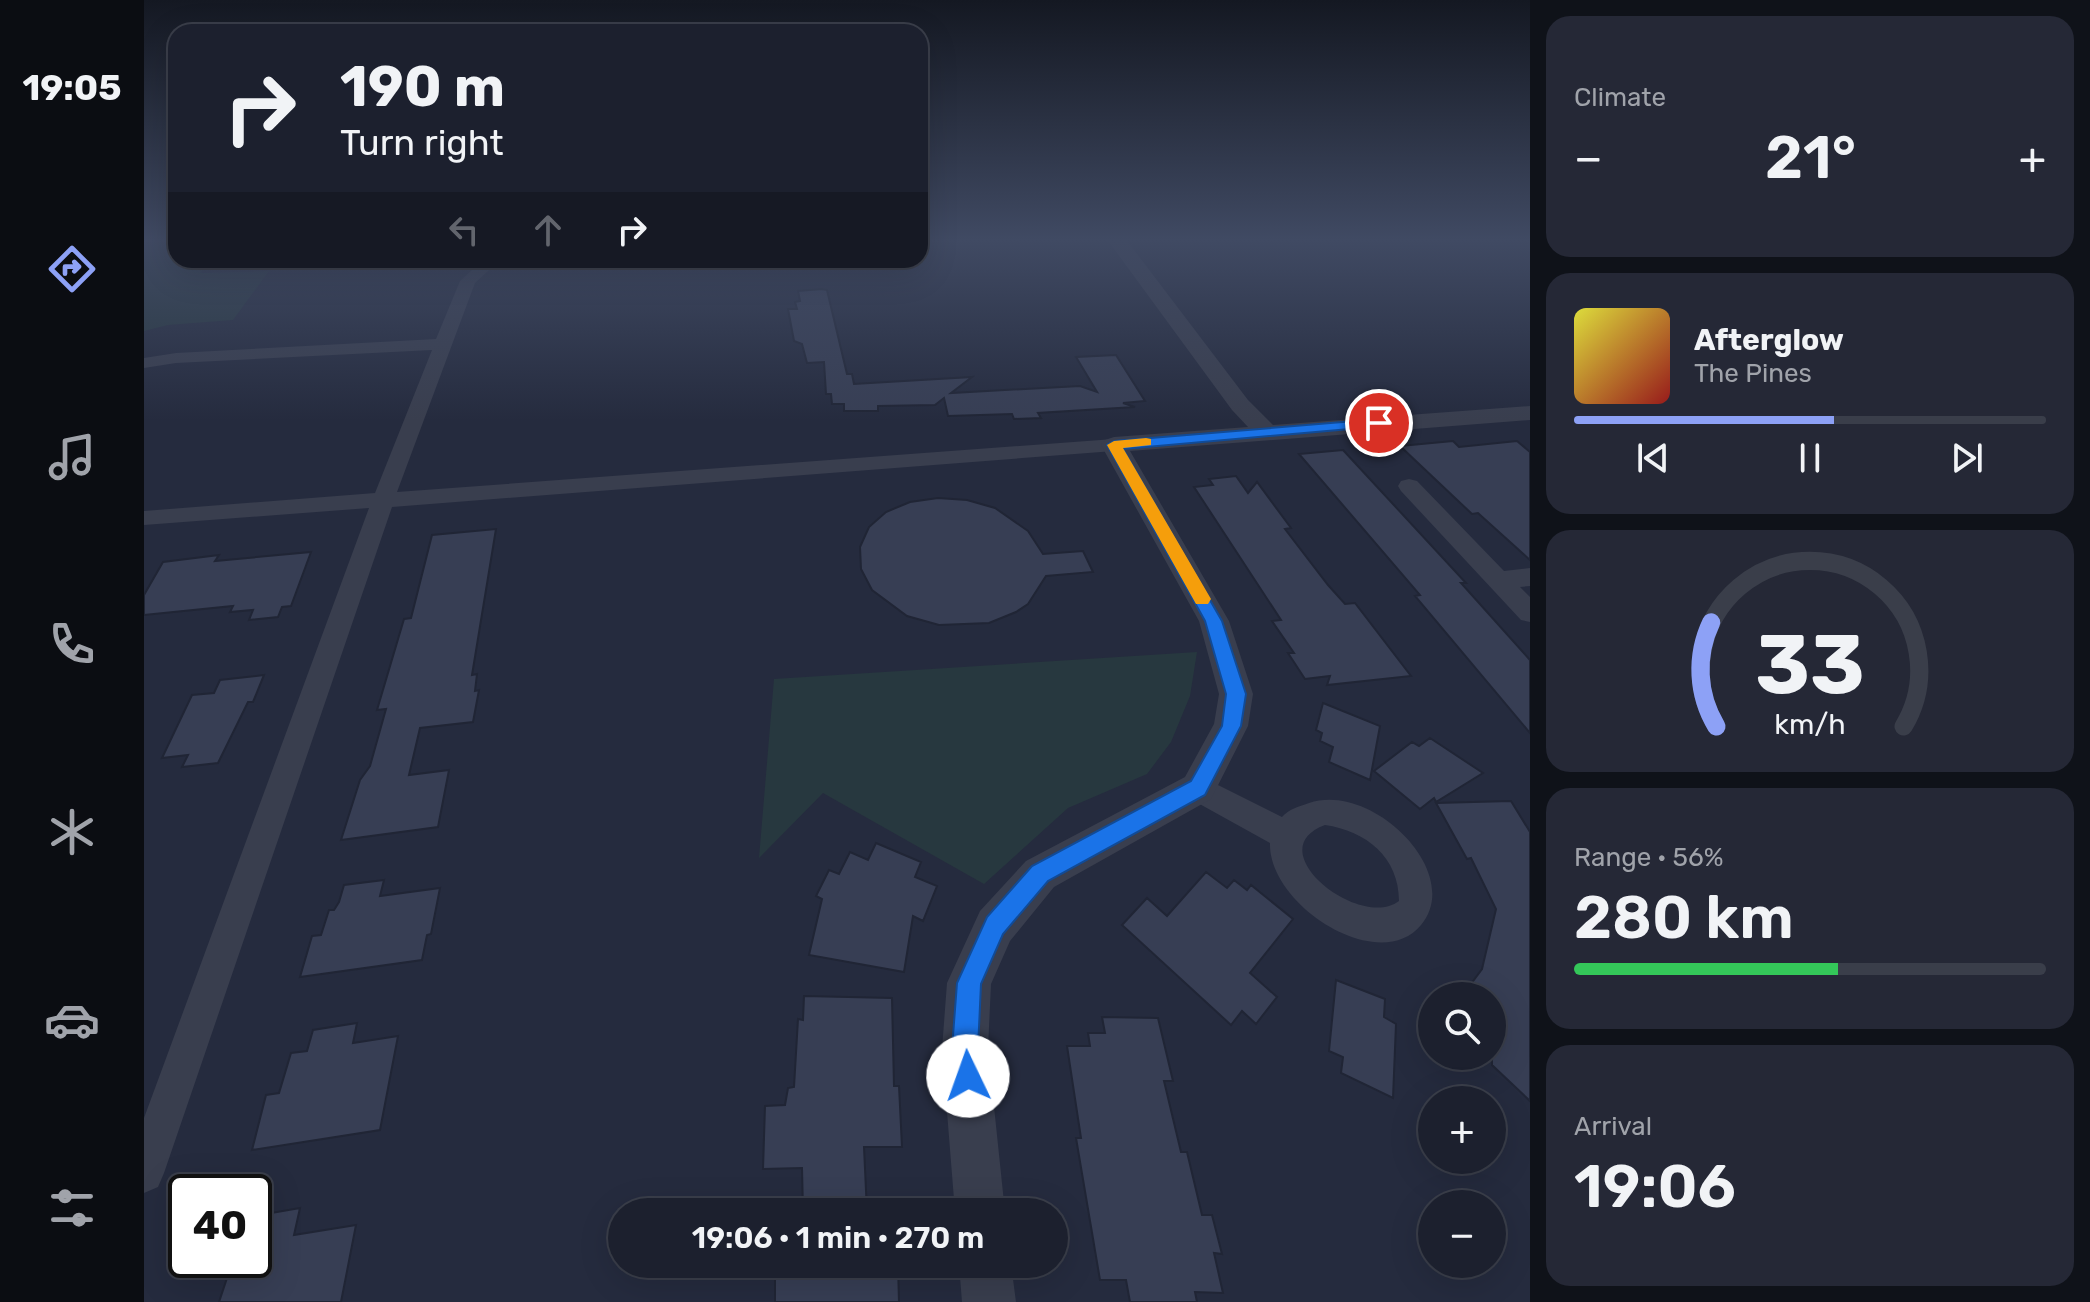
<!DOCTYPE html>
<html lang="en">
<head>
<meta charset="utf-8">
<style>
  :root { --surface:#1c202e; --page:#252836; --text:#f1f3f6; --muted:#a0a3aa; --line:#3a3e4a; --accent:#8da1f6 }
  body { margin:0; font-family:Rubik,sans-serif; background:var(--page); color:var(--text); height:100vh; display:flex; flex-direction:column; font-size:30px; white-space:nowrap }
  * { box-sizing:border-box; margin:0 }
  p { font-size:26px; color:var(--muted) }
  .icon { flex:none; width:44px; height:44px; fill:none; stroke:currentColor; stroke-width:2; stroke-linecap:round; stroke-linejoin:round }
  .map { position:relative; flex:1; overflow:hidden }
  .panel { display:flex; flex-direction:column; gap:16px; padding:16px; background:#0f1219; width:560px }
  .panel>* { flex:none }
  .banner { position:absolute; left:24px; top:24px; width:760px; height:244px; border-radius:24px; box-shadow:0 8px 32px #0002,0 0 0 2px var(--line); background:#1c202e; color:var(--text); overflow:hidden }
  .fabs { position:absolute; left:1274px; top:982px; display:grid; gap:16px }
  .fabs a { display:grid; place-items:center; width:88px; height:88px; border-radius:50%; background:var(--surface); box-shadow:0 8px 32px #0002,0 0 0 2px var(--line); font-size:40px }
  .speed { position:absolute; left:24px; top:1174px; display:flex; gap:16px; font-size:40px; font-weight:700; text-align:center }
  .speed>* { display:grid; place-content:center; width:104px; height:104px; border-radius:50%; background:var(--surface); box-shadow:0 8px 32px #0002,0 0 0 2px var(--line); line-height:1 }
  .speed .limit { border:4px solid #111; border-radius:12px; background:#fff; color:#111 }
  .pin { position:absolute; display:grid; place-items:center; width:68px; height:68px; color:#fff; margin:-34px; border:4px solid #fff; border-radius:50%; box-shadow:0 2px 8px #0007 }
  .me { position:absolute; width:88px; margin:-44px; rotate:357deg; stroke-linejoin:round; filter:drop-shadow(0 0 6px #0008) }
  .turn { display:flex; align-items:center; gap:28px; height:168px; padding:0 40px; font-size:36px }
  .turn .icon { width:104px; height:104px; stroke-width:2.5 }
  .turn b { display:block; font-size:56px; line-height:68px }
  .lanes { display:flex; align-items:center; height:76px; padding:0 40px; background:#0003; justify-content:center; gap:40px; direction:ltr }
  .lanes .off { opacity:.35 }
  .big { font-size:60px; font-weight:600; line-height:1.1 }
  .panel .card { flex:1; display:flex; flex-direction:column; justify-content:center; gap:12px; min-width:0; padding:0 28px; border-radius:24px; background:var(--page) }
  .panel .dial { align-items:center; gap:0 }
  .dial svg { height:208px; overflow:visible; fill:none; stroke:var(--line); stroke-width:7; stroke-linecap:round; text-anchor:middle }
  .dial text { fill:var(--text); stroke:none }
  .song { display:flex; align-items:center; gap:24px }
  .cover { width:96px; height:96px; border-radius:12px; background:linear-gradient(135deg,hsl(60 70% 55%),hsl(0 70% 35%)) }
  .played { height:8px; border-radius:4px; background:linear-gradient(90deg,var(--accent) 55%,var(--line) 55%) }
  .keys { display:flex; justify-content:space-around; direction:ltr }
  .heat { display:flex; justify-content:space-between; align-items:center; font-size:44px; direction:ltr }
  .charge { height:12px; border-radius:6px; background:linear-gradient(90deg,#34c759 56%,var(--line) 0) }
  .trip { position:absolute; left:464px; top:1198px; width:460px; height:80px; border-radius:40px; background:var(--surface); box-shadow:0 8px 32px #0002,0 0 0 2px var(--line); font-weight:600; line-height:80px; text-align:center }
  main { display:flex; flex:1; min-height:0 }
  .tab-bar { display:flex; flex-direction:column; width:144px; justify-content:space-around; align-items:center; background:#0b0d12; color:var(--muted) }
  .tab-bar .icon { width:56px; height:56px }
  .tab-bar .active { color:var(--accent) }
  .tab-bar b { font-size:36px; color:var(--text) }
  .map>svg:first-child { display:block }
  .green { fill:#27383f }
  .building { fill:#373e54; stroke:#202535; stroke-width:2 }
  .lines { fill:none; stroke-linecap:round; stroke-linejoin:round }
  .minor { fill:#393e4e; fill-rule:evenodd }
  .tertiary { fill:#393e4e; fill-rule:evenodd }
  .route { fill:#1a73e8; stroke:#114b97; stroke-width:2 }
  .slow { fill:#f59e0b }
</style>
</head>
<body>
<main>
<nav class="tab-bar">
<b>19:05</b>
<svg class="icon active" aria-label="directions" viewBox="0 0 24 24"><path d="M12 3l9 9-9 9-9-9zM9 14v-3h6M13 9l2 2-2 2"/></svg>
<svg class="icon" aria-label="music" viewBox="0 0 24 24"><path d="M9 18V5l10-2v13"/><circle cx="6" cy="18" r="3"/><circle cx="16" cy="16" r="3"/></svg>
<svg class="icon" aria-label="phone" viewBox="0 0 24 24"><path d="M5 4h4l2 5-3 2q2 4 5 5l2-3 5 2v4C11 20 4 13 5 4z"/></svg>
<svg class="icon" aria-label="climate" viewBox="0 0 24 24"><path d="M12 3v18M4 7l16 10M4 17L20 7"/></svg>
<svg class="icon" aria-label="car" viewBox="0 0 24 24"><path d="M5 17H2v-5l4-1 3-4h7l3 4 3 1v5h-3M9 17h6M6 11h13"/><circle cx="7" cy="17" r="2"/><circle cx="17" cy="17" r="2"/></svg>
<svg class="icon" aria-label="filters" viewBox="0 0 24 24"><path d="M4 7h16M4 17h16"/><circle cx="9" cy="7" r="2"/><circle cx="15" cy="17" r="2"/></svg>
</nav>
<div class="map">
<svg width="1386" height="1302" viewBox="0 0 1386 1302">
  <rect width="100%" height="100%" fill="#252b3e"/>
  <path class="green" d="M0,238H32V260H65L57,273L125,271L89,320L24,325L0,331Z
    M1053,652L1046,696L1027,742L1003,774L924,808L840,884L679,793L615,858L630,679Z"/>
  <path class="building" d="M678,289L683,290L703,374H708L710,384L828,377L807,393L936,386L953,392L932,357L972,355L1001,401L979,403L991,407L894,413L897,418L870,419L868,414L804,416L800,398L791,405L734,406V411H700V404H688L687,394H682L680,362L663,363L658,344L650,341L644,309H653L651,302L656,301L654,291Z
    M1309,441L1315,447L1373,441L1386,452V560L1334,513L1328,514L1256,446Z
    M1199,450L1322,583H1317L1386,660V733L1271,596L1276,595L1155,454Z
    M1092,476L1104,493L1113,482L1147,528L1141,529L1184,585L1201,604L1211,603L1267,676L1183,685L1186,676L1161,679L1144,653H1150L1128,621L1137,620L1050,487L1069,485L1065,479Z
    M794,498L823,500L851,508L884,531L899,554L939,551L949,572L902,576L884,604L872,612L845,623L795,625L763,616L728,590L717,569L716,547L725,527L742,512L766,502Z
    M352,529L328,675L333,674L331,691L335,690L329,722L276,728L265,775L305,770L294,827L197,840L216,780L226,766L242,709L233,710L260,619L267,618L288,535Z
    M167,552L147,606L138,607L134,617L105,620L109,610L86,612L89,606L0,615V595L19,562L75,555L71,561Z
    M120,675L109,702H104L74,763L38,767L44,755L18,758L48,695L70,693L76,680Z
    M1179,703L1236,726L1226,780L1185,762L1189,747L1176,741L1178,733L1172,730Z
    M1286,738L1339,773L1292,802L1290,798L1276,809L1230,771L1268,742L1275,746Z
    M1367,801L1386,832V1101L1348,1065V996H1318L1338,969L1352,909L1327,858L1323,859L1292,803Z
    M732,843L777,862L771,877L793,886L779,921L769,916L760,972L665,955L678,899L672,896L685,870L695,874L706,852L724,860Z
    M1062,872L1083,888L1090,880L1103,890L1107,885L1149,919L1106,973L1133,997L1112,1024L1098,1011L1087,1025L978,925L1003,898L1023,916Z
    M240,880L236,896L296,888L287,934L283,935L278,960L156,977L168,936L177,935L185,910H190L195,902L200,885Z
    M1192,980L1241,999L1240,1017L1252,1024L1249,1098L1197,1073L1199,1057L1185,1051Z
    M660,996L748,998L750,1086H755L758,1147H720L723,1212H659L658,1168L619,1169L621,1106L641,1105L644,1088L650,1087L654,1019L659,1020Z
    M958,1017L1014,1018L1029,1081H1020L1037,1152H1043L1058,1215H1068L1078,1254L1070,1253L1079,1293L1051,1292L1053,1302H986L982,1280H956L932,1138H937L923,1046H946L944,1033H961Z
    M213,1023L209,1043L254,1036L236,1130L108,1150L122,1095L135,1093L147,1053L163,1051L169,1030Z
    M156,1208L150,1235L212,1225L197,1302H75L89,1260H110V1216Z
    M631,1264H754L755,1302H631Z"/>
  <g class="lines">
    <path class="minor" d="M339,260H356L331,283L253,492L970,439L980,445L970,451L248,507L20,1173L14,1187L0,1193V1118L225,508L0,525V511L231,493L288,350L32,363L0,368V358L32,353L292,339L316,281Z
      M1265,479L1273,481L1360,571L1386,568V586L1376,587L1386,597V622L1377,620L1257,491L1254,486L1257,481Z
      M1054,775L1138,817C1145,809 1154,807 1165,803C1227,781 1321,872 1277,925C1235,976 1124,905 1126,843L1043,797L1039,788L1043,779ZM1181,825C1222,831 1255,857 1255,901C1216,931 1113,850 1181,825Z"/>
    <path class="tertiary" d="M962,238H981L1104,400L1129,425L1386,406V420L986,451L1085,621L1109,694L1104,726L1067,799L910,887L866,941L847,984L844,1049L861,1212H811L798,1049L803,983L836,911L882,861L1041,777L1070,724L1075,694L1055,621L957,445L961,440L970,437L1104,427L1088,410Z
      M815,1264H867L872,1302H818Z"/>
  </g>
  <linearGradient id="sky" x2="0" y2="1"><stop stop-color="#141822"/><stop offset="0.57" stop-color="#404a63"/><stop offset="1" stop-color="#404a63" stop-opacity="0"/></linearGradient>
  <rect width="1386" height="421" fill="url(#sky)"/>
  <path class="route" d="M1235,419L1240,420V426L979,449L1078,621L1102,694L1097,726L1061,795L904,881L859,934L837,984L834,1049L837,1076L833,1085L824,1089L814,1085L808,1049L813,983L843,917L888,866L1047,781L1078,726L1082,694L1061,621L963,445L970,441Z"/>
  <path class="slow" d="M1002,438L1007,439V445L979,448L1067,599L1064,604H1052L963,445L970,441Z"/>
</svg>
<div class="fabs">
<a><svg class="icon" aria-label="search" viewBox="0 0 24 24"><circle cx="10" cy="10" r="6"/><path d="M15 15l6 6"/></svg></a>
<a>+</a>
<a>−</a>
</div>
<div class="speed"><div class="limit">40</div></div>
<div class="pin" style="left:1235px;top:423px;background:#d93025"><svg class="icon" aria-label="arrive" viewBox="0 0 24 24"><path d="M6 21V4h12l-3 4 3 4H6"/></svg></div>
<svg class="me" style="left:824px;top:1076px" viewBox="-20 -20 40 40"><circle r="19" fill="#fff"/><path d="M0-13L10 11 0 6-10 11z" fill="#1a73e8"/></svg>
<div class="trip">19:06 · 1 min · 270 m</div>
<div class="banner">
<div class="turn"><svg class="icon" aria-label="right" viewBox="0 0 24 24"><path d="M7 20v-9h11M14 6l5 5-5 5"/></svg><div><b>190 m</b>Turn right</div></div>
<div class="lanes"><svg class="icon off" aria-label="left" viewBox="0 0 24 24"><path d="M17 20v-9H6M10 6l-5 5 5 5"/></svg><svg class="icon off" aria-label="ahead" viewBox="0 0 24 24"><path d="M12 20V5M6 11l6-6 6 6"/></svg><svg class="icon" aria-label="right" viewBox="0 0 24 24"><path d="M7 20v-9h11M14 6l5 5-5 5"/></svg></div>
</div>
</div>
<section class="panel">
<div class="card"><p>Climate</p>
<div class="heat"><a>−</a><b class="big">21°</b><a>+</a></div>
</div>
<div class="card">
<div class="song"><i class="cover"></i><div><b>Afterglow</b><p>The Pines</p></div></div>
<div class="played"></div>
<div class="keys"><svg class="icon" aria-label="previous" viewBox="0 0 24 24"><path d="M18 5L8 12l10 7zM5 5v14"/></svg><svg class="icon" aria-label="pause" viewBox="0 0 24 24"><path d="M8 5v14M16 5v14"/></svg><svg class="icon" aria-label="next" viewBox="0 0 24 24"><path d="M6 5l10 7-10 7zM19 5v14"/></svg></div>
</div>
<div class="card dial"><svg viewBox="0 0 100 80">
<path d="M14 69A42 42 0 1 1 86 69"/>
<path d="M14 69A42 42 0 0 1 12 29" stroke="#8da1f6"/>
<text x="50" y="56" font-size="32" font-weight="700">33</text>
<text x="50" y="72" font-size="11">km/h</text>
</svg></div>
<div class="card"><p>Range · 56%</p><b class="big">280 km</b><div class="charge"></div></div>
<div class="card"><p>Arrival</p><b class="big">19:06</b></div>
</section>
</main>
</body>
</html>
